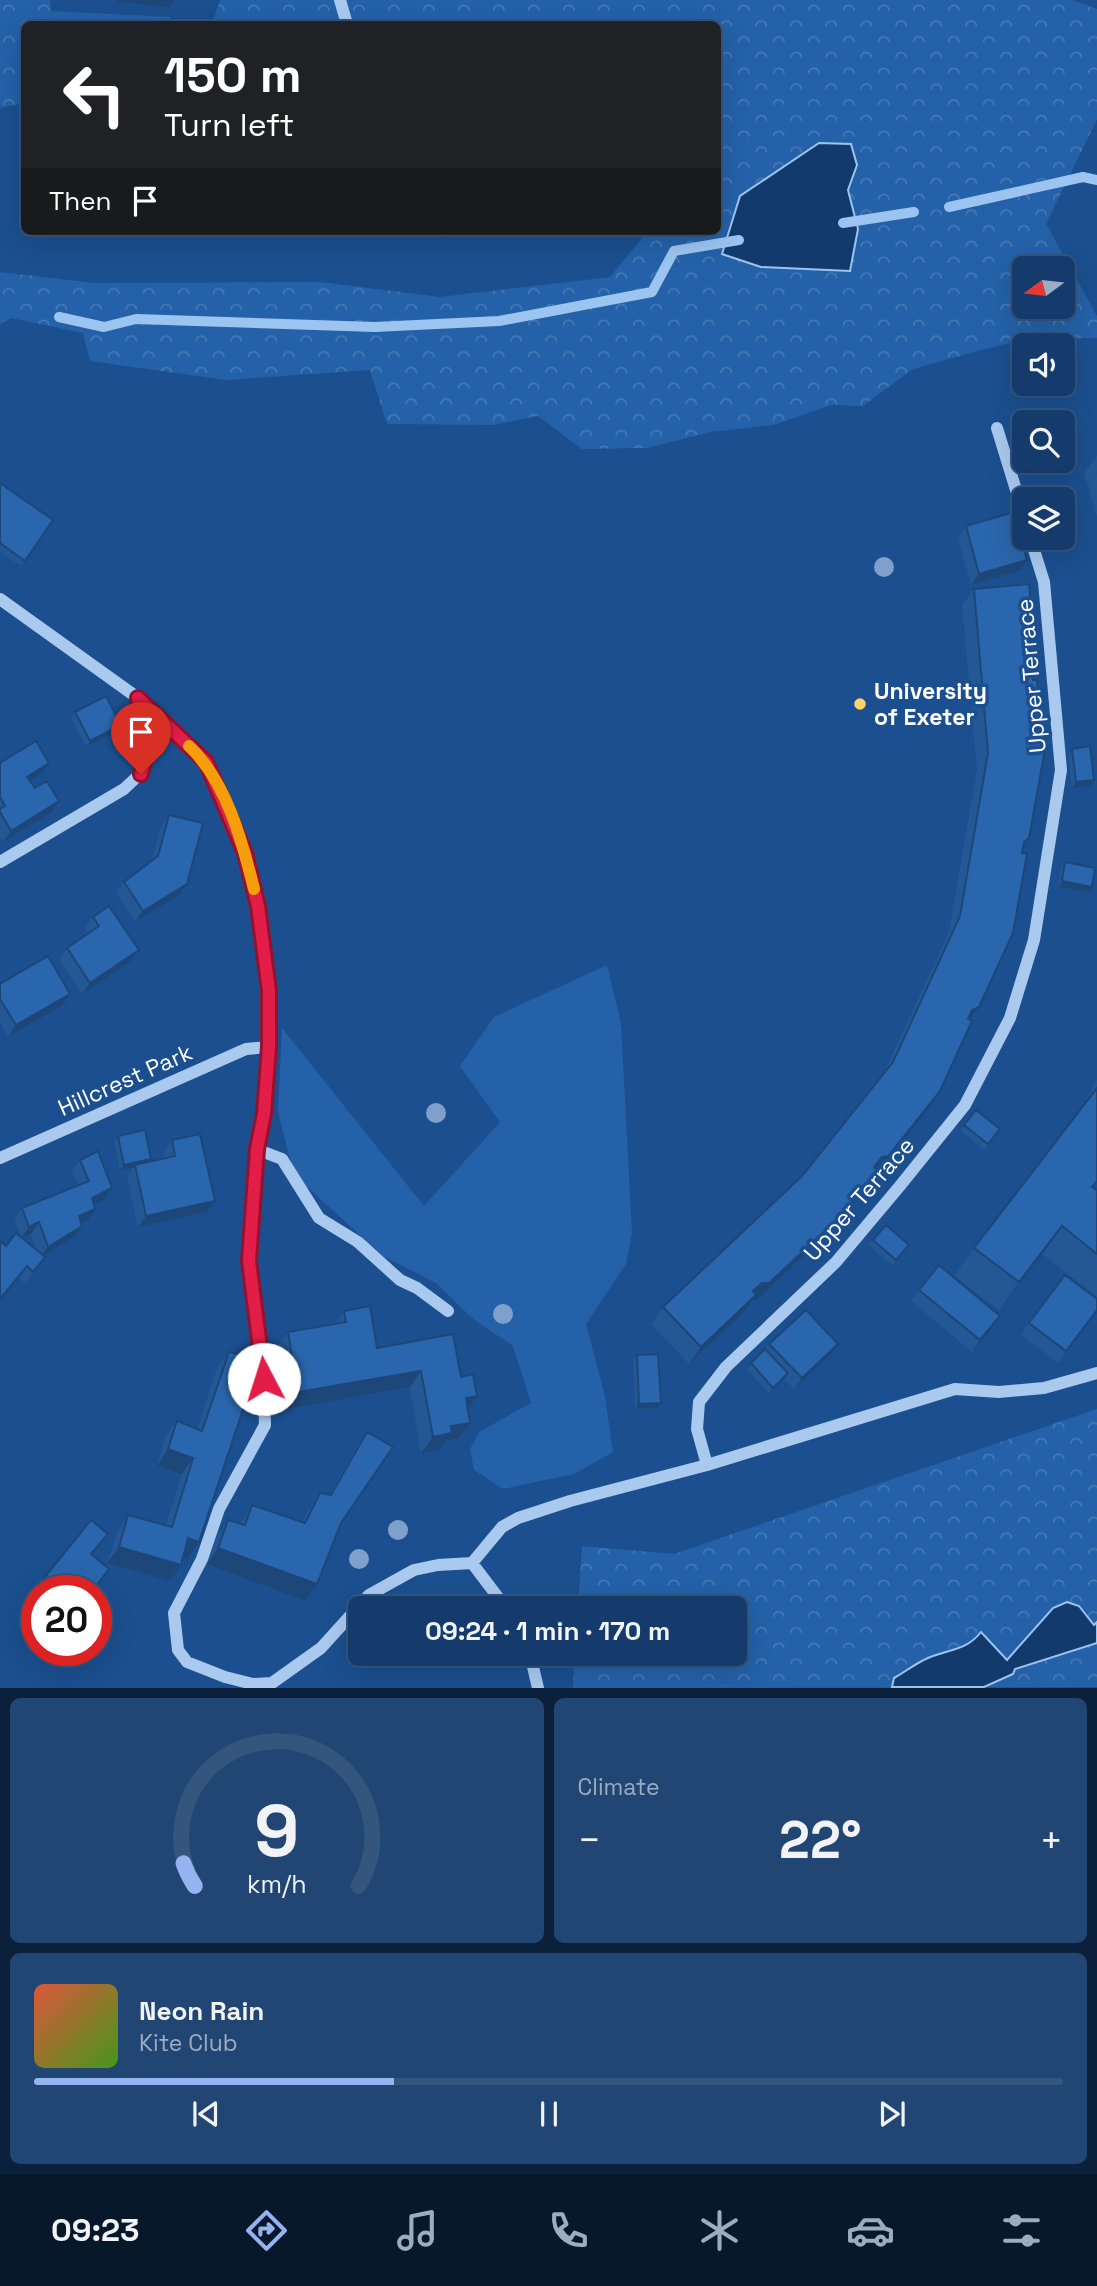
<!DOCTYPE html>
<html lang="en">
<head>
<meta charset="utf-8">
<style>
  :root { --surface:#143b6b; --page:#214673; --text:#f1f3f6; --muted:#9dadc1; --line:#33557e; --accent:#95b2f1 }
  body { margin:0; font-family:"Space Grotesk",sans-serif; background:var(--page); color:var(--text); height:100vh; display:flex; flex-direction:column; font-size:26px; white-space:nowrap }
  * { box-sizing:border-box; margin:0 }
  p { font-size:23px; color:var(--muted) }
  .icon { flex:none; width:38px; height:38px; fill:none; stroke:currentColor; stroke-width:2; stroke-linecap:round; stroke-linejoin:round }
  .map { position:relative; height:1688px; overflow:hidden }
  .panel { display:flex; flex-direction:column; gap:10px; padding:10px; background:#0b203b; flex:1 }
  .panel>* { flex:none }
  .hud { position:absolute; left:21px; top:21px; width:700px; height:214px; border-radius:10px; box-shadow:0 7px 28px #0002,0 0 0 2px var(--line); background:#202124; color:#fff; overflow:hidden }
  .needle { width:46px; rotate:255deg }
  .buttons { position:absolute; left:1012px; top:256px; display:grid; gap:14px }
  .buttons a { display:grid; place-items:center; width:63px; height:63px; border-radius:10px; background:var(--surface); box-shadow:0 7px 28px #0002,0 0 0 2px var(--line); font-size:35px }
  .speed { position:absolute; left:21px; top:1575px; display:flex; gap:14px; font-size:35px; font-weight:700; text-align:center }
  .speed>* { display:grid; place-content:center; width:91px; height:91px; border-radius:50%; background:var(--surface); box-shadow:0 7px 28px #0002,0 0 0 2px var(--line); line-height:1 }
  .speed .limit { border:10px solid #d22; background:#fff; color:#111 }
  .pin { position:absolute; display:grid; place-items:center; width:60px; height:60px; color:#fff; margin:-72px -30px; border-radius:50% 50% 50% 0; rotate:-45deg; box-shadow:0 0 7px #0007 }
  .pin .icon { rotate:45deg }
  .me { position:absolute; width:77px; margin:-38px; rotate:355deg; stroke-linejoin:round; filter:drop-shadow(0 0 5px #0008) }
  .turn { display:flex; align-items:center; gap:24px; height:147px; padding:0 28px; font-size:32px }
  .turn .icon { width:91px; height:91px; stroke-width:2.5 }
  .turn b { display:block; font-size:49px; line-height:60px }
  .then { display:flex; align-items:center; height:66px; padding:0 28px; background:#0003; gap:14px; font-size:26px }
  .big { font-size:52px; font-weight:600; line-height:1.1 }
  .panel .card { flex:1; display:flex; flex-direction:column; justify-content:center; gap:10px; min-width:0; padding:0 24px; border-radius:10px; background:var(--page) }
  .panel .dial { align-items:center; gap:0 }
  .dial svg { height:182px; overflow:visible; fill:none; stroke:var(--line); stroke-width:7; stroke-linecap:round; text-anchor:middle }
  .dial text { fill:var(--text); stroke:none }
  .song { display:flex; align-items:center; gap:21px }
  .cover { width:84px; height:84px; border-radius:10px; background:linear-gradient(135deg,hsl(10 70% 55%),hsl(100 70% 35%)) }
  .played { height:7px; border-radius:4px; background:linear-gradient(90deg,var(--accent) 35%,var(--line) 35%) }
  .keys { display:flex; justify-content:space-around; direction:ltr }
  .heat { display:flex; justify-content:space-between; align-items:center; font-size:38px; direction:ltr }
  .panel .tiles { flex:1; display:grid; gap:10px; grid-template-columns:1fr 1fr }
  .card:last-child { grid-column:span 2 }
  .trip { position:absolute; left:348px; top:1596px; width:399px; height:70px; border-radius:10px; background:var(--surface); box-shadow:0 7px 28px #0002,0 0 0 2px var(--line); font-weight:600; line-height:70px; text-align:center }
  .dock { display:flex; height:112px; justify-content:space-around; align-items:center; background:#08182b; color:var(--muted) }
  .dock .icon { width:49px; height:49px }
  .dock .active { color:var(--accent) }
  .dock b { font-size:32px; color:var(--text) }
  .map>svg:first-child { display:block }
  .green { fill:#2461a8 }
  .forest { fill:url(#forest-crowns); fill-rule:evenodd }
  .water { fill:#123a6d; stroke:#9cc4f0; stroke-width:2 }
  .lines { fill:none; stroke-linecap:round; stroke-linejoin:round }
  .stream { stroke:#9cc4f0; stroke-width:10 }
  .minor { stroke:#a9c9ee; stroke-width:12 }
  .tree { fill:#7ea0ca }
  .wall { fill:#245895; fill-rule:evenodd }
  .shaded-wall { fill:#1d4779 }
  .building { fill:#2a66ad; stroke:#1d4779; stroke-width:2 }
  .route-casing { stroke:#92132f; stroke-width:18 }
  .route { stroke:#e11d48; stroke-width:12 }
  .slow { stroke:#f59e0b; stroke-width:12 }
  .poi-dot { fill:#ffd166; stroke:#1b4f8f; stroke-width:2.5 }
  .labels { text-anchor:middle; stroke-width:7; stroke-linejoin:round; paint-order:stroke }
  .street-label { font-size:23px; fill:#fff; stroke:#1b4f8f }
  .poi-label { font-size:23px; font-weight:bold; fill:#fff; stroke:#1b4f8f; text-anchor:start }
</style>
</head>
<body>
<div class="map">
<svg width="1097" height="1688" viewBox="0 0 1097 1688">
  <defs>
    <pattern id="forest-crowns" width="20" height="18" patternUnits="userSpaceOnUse" patternTransform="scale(1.75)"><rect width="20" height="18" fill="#2461a8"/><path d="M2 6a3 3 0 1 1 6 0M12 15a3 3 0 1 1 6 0" fill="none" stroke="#4579b5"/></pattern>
  </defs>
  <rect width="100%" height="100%" fill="#1b4f8f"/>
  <path class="green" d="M607,965L621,1023L632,1233L626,1264L586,1324L605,1396L613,1452L574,1474L503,1489L474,1470L470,1449L479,1432L531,1403L513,1346L473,1319L436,1283L383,1256L294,1175L278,1112L282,1028L424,1206L500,1122L460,1066L494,1017Z"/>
  <path class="forest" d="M0,0H50L51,11L170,17L172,24H24V103L0,108Z
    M220,0H1072L1097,9V119L1046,224L1097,316V338L1028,339L981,350L913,369L863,406L831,405L774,425L710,432L647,448L582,449L538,416L493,425L387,424L370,370L226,380L90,361L83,333L11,318L0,324V272L94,283L320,282L440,297L610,277L648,231H718V24H212ZM1024,268H1062V306H1024Z
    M1097,1409V1687L573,1688L575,1654H735V1608H578L582,1546L674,1554Z"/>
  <path class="water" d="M819,143L851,144L857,165L848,190L858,229L850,271L761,267L722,254L740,196Z
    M1067,1602L1079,1606L1094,1625L1097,1622V1643L1015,1669L1013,1674L984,1687H892L894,1678C905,1672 916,1663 928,1658C949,1649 966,1651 981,1632L1007,1660L1053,1608Z"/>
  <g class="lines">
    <path class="stream" d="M949,207L1083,177L1097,180
      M843,223L914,212
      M59,317L104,327L136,319L375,327L499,321L652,292L674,251L739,240"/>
    <path class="minor" d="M340,0L347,24
      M997,428L1024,516
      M0,599L138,698L206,762L245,853L258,906L269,991V1047L264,1114L256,1149L249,1261L263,1356L265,1425L219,1509L202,1559L174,1613L178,1650L187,1662L225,1677L253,1684L272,1683L321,1648L369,1595L414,1570L438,1565L472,1563L502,1527L518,1518L570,1501L707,1465L955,1389L999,1392L1044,1388L1097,1373
      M0,862L124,789L141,773L147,749L138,698
      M256,1149L282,1159L319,1218L358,1242L400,1280L417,1288L448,1311
      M0,1158L246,1049L269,1047
      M707,1465L697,1429L699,1402L726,1367L836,1262L899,1187L965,1105L1010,1018L1034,940L1061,770L1044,582L1030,537
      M472,1563L506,1608
      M530,1654L538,1688"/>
  </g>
  <g class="tree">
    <circle cx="884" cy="567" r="10"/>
    <circle cx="436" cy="1113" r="10"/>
    <circle cx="503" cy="1314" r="10"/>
    <circle cx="398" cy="1530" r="10"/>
    <circle cx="359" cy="1559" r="10"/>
  </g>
  <path class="wall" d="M434,231H454L439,239Z
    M1097,455V517L1084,474Z
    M0,483L53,520L21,566L0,552Z
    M966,526L1019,571L971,585L958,537Z
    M974,589L1031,668L1023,847L979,1007L970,1020L940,1091L929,1108L877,1173H875L831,1230L757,1300L753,1299L745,1311L689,1364L651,1324L663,1307L802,1176L884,1073L949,932L977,769L962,605Z
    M75,712L117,731L86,747L71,718Z
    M1072,749L1094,780L1090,786L1072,788L1068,754Z
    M0,763H49L41,774L30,781L35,788L59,801L52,812L3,842L0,837Z
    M169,815L179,895L135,922L116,893L124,882L152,861L161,826Z
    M1065,862L1088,892L1058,887L1061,868Z
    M93,917L139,950L131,961L82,994L59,959L67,948L88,933L85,928Z
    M0,984L63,1005L8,1037L0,1023Z
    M1097,1079V1183L1094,1188L1097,1190V1297L1042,1254L999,1310L954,1276L974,1248L1082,1108Z
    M964,1125L1000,1129L984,1150L960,1130Z
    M118,1136L149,1162L165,1158L164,1152L172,1140L215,1201L207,1212L138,1227L127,1176L133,1168L120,1170L114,1142Z
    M80,1160L112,1188L104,1200L94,1204L88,1220L81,1223L82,1226L74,1237L44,1256L45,1257L25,1283L19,1278L0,1301V1241L6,1246L21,1237L14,1219L22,1208L78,1185L72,1171ZM31,1234L37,1251L22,1238Z
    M873,1240L909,1245L892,1266L869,1245Z
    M919,1290L1000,1316L972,1352L911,1301Z
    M344,1311L377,1348L461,1377L470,1423L458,1439L446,1441L440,1450L421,1453L410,1387L287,1409L276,1348L288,1332L335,1324Z
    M1097,1311L1058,1363L1021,1335L1029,1323Z
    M769,1344L830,1355L794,1389L784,1379L769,1394L747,1369Z
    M229,1352L187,1559L183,1557L170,1581L107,1563L117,1532L128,1515L166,1525L182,1474L157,1466L165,1437L177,1421L197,1429L217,1368Z
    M637,1355L657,1408L635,1409L633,1361Z
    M367,1432L341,1523L305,1601L207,1564L217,1536L228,1520L240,1524L252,1505L302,1522L309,1509L320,1493L329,1495L356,1448Z
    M100,1545L92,1555L102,1580L93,1591H37V1614L24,1604L32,1593Z"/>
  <path class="shaded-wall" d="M117,0H174L169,7L116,2Z
    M444,231H454L439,239Z
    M1027,560L1019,571L971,585L979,574Z
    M121,725L117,731L86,747L90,741Z
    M49,763L41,774L20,788L27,777Z
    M1094,780L1090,786L1072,788L1076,782Z
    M59,801L52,812L3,842L11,831Z
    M1062,881L1092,887L1088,892L1058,887Z
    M187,884L179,895L135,922L143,911Z
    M139,950L131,961L82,994L90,983Z
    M70,994L63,1005L8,1037L16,1025Z
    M979,1007L968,1023L961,1026L972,1010Z
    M940,1091L929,1108L877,1173H875L831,1230L757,1300L753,1299L745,1311L689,1364L701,1347L753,1291L862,1183L882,1157Z
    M151,1159L147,1164L135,1165L133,1168L120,1170L124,1165Z
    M112,1188L104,1200L84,1209L92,1198Z
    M215,1201L207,1212L138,1227L146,1216Z
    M95,1209L88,1220L71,1228L79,1216Z
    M39,1222L31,1234L21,1238L29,1227Z
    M82,1226L74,1237L40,1258L48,1247Z
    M1062,1226L1042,1254L999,1310L1019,1282Z
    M27,1266L19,1278L0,1301V1299Z
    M1000,1316L992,1328L972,1352L980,1340Z
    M838,1344L830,1355L794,1389L802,1378Z
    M421,1371L410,1387L287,1409L298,1392Z
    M788,1373L784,1379L769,1394L773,1388Z
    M477,1396L465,1413L466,1398Z
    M661,1403L657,1408L635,1409L639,1404Z
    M470,1423L458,1439L446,1441L440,1450L421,1453L433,1437L451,1426Z
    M168,1449L193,1458L182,1474L157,1466Z
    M188,1538L199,1542L187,1559L177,1555Z
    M119,1547L181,1565L170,1581L107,1563Z
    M218,1548L317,1584L305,1601L207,1564Z"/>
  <path class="building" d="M0,483L53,520L25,561L0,543Z
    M1014,512L1027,560L979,574L966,526Z
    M1029,584L1036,662L1031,667L1033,680H1037L1044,755L1029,838L1024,842L1022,853L1027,854L1013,933L979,1007L972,1010L968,1019L972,1021L940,1091L888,1156L882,1157L874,1167L877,1170L843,1214L769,1283H762L753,1291L756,1295L701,1347L663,1307L802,1176L893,1062L960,916L988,753L974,589Z
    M106,696L121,725L90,741L75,712Z
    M36,741L49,763L27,777L35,788L47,781L59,801L11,831L0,812V809L5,806L0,797V763Z
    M1090,746L1094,780L1076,782L1072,749Z
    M169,815L203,823L187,884L143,911L124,882L158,856Z
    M1065,862L1095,868L1092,887L1062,881Z
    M109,906L139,950L90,983L67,948L99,926L93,917Z
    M48,956L70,994L16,1025L0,999V984Z
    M1097,1088V1181L1092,1187L1097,1190V1254L1062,1226L1019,1282L974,1248Z
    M976,1110L1000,1129L988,1144L964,1125Z
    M145,1130L151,1159L124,1165L118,1136Z
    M200,1134L215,1201L146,1216L135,1165L175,1156L172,1140Z
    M98,1151L112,1188L92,1198L95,1209L79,1216L82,1226L48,1247L39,1222L29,1227L22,1208L89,1181L80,1160Z
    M886,1225L909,1245L896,1260L873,1240Z
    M16,1233L45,1257L33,1272L27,1266L0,1299V1241L6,1246Z
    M939,1265L1000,1316L980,1340L919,1290Z
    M1065,1275L1097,1299V1310L1066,1351L1029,1323Z
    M370,1306L377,1348L453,1334L461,1377L473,1374L477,1396L466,1398L470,1423L451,1426L452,1433L433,1437L421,1371L298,1392L288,1332L346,1322L344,1311Z
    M806,1310L838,1344L802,1378L769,1344Z
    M765,1349L788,1373L773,1388L751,1363Z
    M229,1352L260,1358L199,1542L188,1538L181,1565L119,1547L128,1515L172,1527L193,1458L168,1449L177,1421L202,1431Z
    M658,1354L661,1403L639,1404L637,1355Z
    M367,1432L393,1447L341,1523L317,1584L218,1548L228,1520L245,1525L252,1505L305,1523L320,1493L331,1495Z
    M91,1520L108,1534L91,1554L109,1569L92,1591H37V1597L32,1593Z"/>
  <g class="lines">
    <defs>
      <path id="route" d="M141,774L147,749L138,698L206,762L245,853L258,906L269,991V1047L264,1114L257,1149L249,1261L264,1379"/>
    </defs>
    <use href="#route" class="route-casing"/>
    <use href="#route" class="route"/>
    <path class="slow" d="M189,746C226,781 242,840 254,889"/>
  </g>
  <circle class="poi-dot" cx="860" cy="704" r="7"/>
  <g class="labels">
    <g class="street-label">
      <text transform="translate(1031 676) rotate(-95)" y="8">Upper Terrace</text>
      <text transform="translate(125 1080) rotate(-24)" y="8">Hillcrest Park</text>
      <text transform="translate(859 1199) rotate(-49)" y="8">Upper Terrace</text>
    </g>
    <g class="poi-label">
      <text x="874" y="699">University<tspan x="874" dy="26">of Exeter</tspan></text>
    </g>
  </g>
</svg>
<div class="buttons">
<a><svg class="needle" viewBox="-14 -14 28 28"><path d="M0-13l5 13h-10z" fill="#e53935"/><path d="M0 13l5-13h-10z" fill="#9dadc1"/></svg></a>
<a><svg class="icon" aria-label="sound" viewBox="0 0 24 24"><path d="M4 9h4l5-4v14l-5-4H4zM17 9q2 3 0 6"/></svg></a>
<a><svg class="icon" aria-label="search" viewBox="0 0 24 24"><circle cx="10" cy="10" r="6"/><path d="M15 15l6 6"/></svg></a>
<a><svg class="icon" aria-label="layers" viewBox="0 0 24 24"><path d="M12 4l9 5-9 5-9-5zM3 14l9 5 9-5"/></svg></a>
</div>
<div class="speed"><div class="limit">20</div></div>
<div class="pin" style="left:141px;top:774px;background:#d93025"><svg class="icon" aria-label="arrive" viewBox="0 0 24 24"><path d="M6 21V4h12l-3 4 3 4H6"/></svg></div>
<svg class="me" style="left:264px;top:1379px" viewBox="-20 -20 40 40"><circle r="19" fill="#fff"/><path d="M0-13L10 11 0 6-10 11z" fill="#e11d48"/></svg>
<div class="trip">09:24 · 1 min · 170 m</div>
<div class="hud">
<div class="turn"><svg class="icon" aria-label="left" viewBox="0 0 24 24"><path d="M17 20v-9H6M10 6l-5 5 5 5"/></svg><div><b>150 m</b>Turn left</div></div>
<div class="then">Then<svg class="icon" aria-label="arrive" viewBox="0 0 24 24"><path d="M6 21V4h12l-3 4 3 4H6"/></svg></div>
</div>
</div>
<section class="panel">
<div class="tiles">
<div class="card dial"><svg viewBox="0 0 100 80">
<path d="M14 69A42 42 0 1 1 86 69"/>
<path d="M14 69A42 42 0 0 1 9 59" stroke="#95b2f1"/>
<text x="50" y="56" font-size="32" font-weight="700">9</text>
<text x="50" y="72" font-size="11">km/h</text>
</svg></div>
<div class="card"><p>Climate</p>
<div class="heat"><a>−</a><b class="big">22°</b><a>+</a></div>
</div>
<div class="card">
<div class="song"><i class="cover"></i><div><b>Neon Rain</b><p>Kite Club</p></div></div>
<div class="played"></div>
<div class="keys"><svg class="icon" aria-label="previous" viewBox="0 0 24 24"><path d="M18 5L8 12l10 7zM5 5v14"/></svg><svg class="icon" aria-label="pause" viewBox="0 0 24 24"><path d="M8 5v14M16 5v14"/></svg><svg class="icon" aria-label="next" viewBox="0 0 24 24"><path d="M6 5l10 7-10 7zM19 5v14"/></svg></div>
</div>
</div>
</section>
<nav class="dock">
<b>09:23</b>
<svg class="icon active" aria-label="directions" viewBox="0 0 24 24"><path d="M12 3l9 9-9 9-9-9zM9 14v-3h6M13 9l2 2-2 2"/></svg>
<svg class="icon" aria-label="music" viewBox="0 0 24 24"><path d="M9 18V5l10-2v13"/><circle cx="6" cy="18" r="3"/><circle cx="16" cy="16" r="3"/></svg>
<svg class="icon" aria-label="phone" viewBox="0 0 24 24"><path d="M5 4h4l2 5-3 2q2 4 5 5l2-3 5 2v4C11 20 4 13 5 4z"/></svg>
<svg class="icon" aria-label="climate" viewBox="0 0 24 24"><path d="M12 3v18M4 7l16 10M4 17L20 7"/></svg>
<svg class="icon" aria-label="car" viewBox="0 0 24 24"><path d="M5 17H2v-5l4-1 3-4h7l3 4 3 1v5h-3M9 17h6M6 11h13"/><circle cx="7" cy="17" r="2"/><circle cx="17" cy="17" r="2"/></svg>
<svg class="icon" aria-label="filters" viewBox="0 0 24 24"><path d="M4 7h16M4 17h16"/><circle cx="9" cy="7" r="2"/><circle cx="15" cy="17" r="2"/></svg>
</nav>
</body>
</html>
